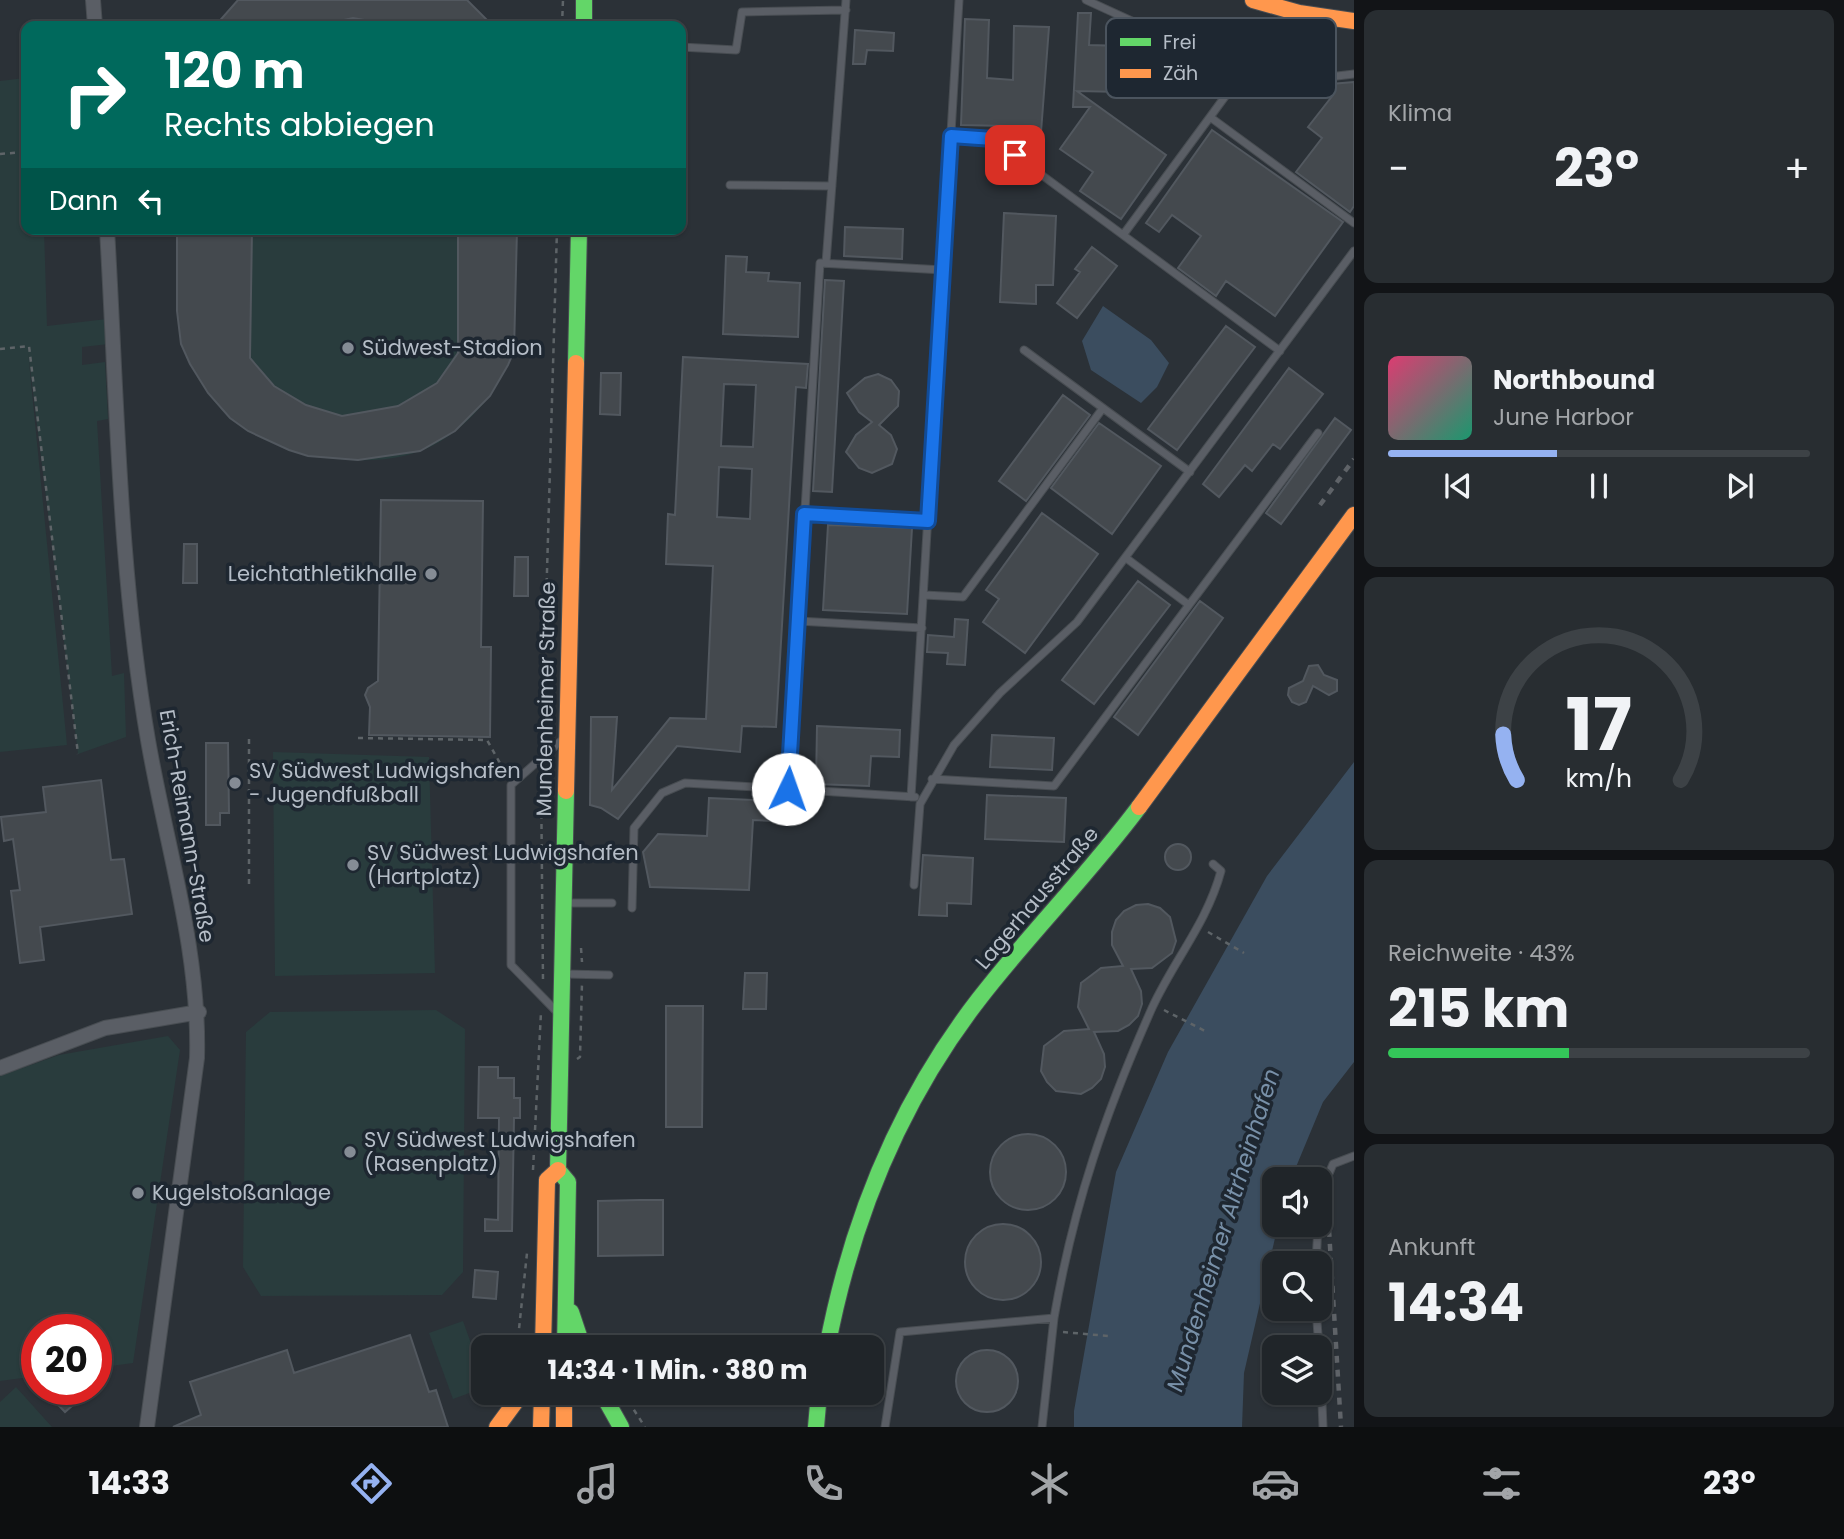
<!DOCTYPE html>
<html lang="de">
<head>
<meta charset="utf-8">
<style>
  :root { --surface:#202529; --page:#282d31; --text:#f1f3f6; --muted:#a2a5a8; --line:#3d4246; --accent:#95b2f1 }
  body { margin:0; font-family:Poppins,sans-serif; background:var(--page); color:var(--text); height:100vh; display:flex; flex-direction:column; font-size:26px; white-space:nowrap }
  * { box-sizing:border-box; margin:0 }
  p { font-size:23px; color:var(--muted) }
  .icon { flex:none; width:38px; height:38px; fill:none; stroke:currentColor; stroke-width:2; stroke-linecap:round; stroke-linejoin:round }
  .map { position:relative; flex:1; overflow:hidden }
  .sheet { display:flex; flex-direction:column; gap:10px; padding:10px; background:#121417; width:490px }
  .sheet>* { flex:none }
  .top-card { position:absolute; left:21px; top:21px; width:665px; height:214px; border-radius:14px; box-shadow:0 2px 5px #0004,0 0 0 2px var(--line); background:#00695c; color:#fff; overflow:hidden }
  .fabs { position:absolute; left:1262px; top:1167px; display:grid; gap:14px }
  .fabs a { display:grid; place-items:center; width:70px; height:70px; border-radius:14px; background:var(--surface); box-shadow:0 2px 5px #0004,0 0 0 2px var(--line); font-size:35px }
  .speed { position:absolute; left:21px; top:1314px; display:flex; gap:14px; font-size:35px; font-weight:700; text-align:center }
  .speed>* { display:grid; place-content:center; width:91px; height:91px; border-radius:50%; background:var(--surface); box-shadow:0 2px 5px #0004,0 0 0 2px var(--line); line-height:1 }
  .speed .limit { border:10px solid #d22; background:#fff; color:#111 }
  .pin { position:absolute; display:grid; place-items:center; width:60px; height:60px; color:#fff; margin:-30px; border-radius:14px; box-shadow:0 4px 10px #0006 }
  .me { position:absolute; width:77px; margin:-38px; rotate:3deg; stroke-linejoin:round; filter:drop-shadow(0 0 5px #0008) }
  .turn { display:flex; align-items:center; gap:24px; height:147px; padding:0 28px; font-size:32px }
  .turn .icon { width:91px; height:91px; stroke-width:2.5 }
  .turn b { display:block; font-size:49px; line-height:60px }
  .then { display:flex; align-items:center; height:66px; padding:0 28px; background:#0003; gap:14px; font-size:26px }
  .big { font-size:52px; font-weight:700; line-height:1.1 }
  .sheet .tile { flex:1; display:flex; flex-direction:column; justify-content:center; gap:10px; min-width:0; padding:0 24px; border-radius:14px; background:var(--page) }
  .sheet .dial { align-items:center; gap:0 }
  .dial svg { height:182px; overflow:visible; fill:none; stroke:var(--line); stroke-width:7; stroke-linecap:round; text-anchor:middle }
  .dial text { fill:var(--text); stroke:none }
  .song { display:flex; align-items:center; gap:21px }
  .cover { width:84px; height:84px; border-radius:10px; background:linear-gradient(135deg,hsl(340 70% 55%),hsl(160 70% 35%)) }
  .played { height:7px; border-radius:4px; background:linear-gradient(90deg,var(--accent) 40%,var(--line) 40%) }
  .keys { display:flex; justify-content:space-around; direction:ltr }
  .heat { display:flex; justify-content:space-between; align-items:center; font-size:38px; direction:ltr }
  .charge { height:10px; border-radius:5px; background:linear-gradient(90deg,#34c759 43%,var(--line) 0) }
  .trip { position:absolute; left:471px; top:1335px; width:413px; height:70px; border-radius:14px; background:var(--surface); box-shadow:0 2px 5px #0004,0 0 0 2px var(--line); font-weight:700; line-height:70px; text-align:center }
  .dock { display:flex; height:112px; justify-content:space-around; align-items:center; background:#0d0f10; color:var(--muted) }
  .dock .icon { width:49px; height:49px }
  .dock .selected { color:var(--accent) }
  .dock b { font-size:32px; color:var(--text) }
  main { display:flex; flex:1; min-height:0 }
  .map>svg:first-child { display:block }
  .green { fill:#293c3d }
  .water { fill:#3b4d5f }
  .building { fill:#44494e; stroke:#52585f; stroke-width:2; fill-rule:evenodd }
  .lines { fill:none; stroke-linecap:round; stroke-linejoin:round }
  .lane-casing { stroke:#484d52; stroke-width:9 }
  .street-casing { stroke:#484d52; stroke-width:16 }
  .fast-casing { stroke:#484d52; stroke-width:18 }
  .slow-casing { stroke:#484d52; stroke-width:18 }
  .path { stroke:#5e6468; stroke-width:2.5; stroke-dasharray:5 5; stroke-linecap:butt }
  .lane { stroke:#5a5e65; stroke-width:7 }
  .street { stroke:#5a5e65; stroke-width:14 }
  .fast { stroke:#63d668; stroke-width:16 }
  .slow { stroke:#ff974d; stroke-width:16 }
  .rail { stroke:#5f6368; stroke-width:4.5; stroke-dasharray:7 7; stroke-linecap:butt }
  .route-casing { stroke:#114b97; stroke-width:18 }
  .route { stroke:#1a73e8; stroke-width:12 }
  .poi-dot { fill:#858c95; stroke:#1e2731; stroke-width:2.5 }
  .labels { text-anchor:middle; stroke-width:7; stroke-linejoin:round; paint-order:stroke }
  .poi-label { font-size:21px; fill:#b5bdc7; stroke:#1e2731; text-anchor:start }
  .street-label { font-size:21px; fill:#b5bdc7; stroke:#1e2731 }
  .water-label { font-size:23px; font-style:italic; fill:#7890a8; stroke:#1e2731 }
  .key { fill:#1e2731; stroke:#4b545e; stroke-width:2 }
  .key-label { font-size:19px; fill:#b5bdc7 }
</style>
</head>
<body>
<main>
<div class="map">
<svg width="1354" height="1427" viewBox="0 0 1354 1427">
  <rect width="100%" height="100%" fill="#2b3137"/>
  <path class="green" d="M25,78L26,229H44L47,326L107,319L109,344L82,347V365L105,362L108,419L97,421L112,676L124,673L126,737L78,754L28,352L67,745L0,752V81Z
    M177,229H517L514,351C501,386 474,421 441,441C383,477 280,459 230,417C213,403 198,381 189,361C172,327 178,268 177,229Z
    M273,752L429,757L435,973L275,976Z
    M436,1010L465,1029L463,1272L442,1295L261,1296L243,1267L246,1032L270,1012Z
    M168,1036L180,1050L133,1363L96,1368V1330H37V1376L0,1381V1076L59,1055Z
    M463,1321L483,1377V1388L453,1399L429,1333Z
    M16,1387L52,1427H0V1402Z"/>
  <path class="water" d="M1103,306L1151,340L1169,363L1157,387L1141,403L1091,370L1082,341Z
    M1354,762V1062L1323,1102L1291,1179L1274,1180V1225H1278L1244,1373L1242,1427H1074V1411L1116,1172L1168,1052L1267,876Z"/>
  <path class="building" d="M238,0H467L493,26H399L353,18L316,26H215Z
    M1078,13H1091L1089,45L1123,46L1122,92L1077,91L1166,155L1121,219L1080,191L1093,172L1060,149L1090,107H1073Z
    M965,19L989,20L987,78L1013,80L1014,26L1049,27L1041,132L1006,130V126L961,125Z
    M855,30L894,33L893,51L867,50L865,64H853Z
    M1354,82V206L1350,212L1296,172L1322,138L1308,127L1333,95L1331,84Z
    M1212,130L1343,222L1275,316L1226,281L1216,296L1178,268L1201,236L1172,215L1159,232L1146,223Z
    M1004,213L1056,216L1053,285H1036V304L1000,302Z
    M845,227L903,229L902,259L844,256Z
    M177,229H252L250,358L274,386L306,405L342,416L398,406L437,383L458,353V229H517L514,351L508,365L490,396L455,431L420,451L358,460L308,456L289,450L248,431L230,418L208,393L190,364L181,344L177,311Z
    M1092,247L1117,266L1077,318L1057,303L1080,272L1075,269Z
    M726,256L747,257L746,272L769,273L768,281L800,283L798,337L723,334Z
    M825,280L844,281L832,492L813,491Z
    M1226,326L1255,347L1177,450L1148,429Z
    M683,357L808,364L806,388L796,387L776,727L742,726L740,752L677,746L618,819L601,808L590,805L591,717H617L612,790L670,718L706,719L713,566L666,564L668,514L675,515ZM724,384L756,385L753,447L721,446ZM719,467L752,469L750,519L717,517Z
    M1289,368L1323,394L1280,449L1273,444L1252,471L1245,465L1219,497L1203,484Z
    M601,373H621L620,415L600,414Z
    M878,374L891,380L899,391L898,406L879,425L891,435L897,449L892,464L872,473L859,468L846,452L856,435L872,422L859,412L847,393L865,378Z
    M1063,395L1090,415L1026,501L999,481Z
    M1335,418L1351,430L1281,524L1266,513Z
    M1099,423L1161,466L1112,534L1051,488Z
    M381,500L483,501L481,647H491L490,737L369,735L370,707L365,695L368,688L378,681Z
    M1042,513L1098,554L1025,653L983,622L999,599L986,590Z
    M828,525L912,528L907,614L823,610Z
    M184,544H197V583H183Z
    M515,557H528V596H514Z
    M1138,581L1170,605L1094,704L1062,680Z
    M1200,601L1223,618L1138,735L1114,717Z
    M955,619L968,620L965,665L947,664L948,653L927,652L928,635L954,637Z
    M1318,665L1324,675L1337,680V691L1329,695L1313,686L1306,702L1299,705L1292,702L1288,695L1289,688L1303,681L1309,666Z
    M817,726L900,730L899,757L871,756L869,786L816,784Z
    M992,735L1054,738L1052,770L990,767Z
    M206,743H228L229,813H220V825H206Z
    M101,780L111,860L124,859L132,914L40,927L44,960L20,963L11,891L20,890L13,839L4,841L1,817L46,812L43,787Z
    M987,795L1066,798L1064,842L985,839Z
    M709,798L773,801L772,821L753,820L749,890L650,887L643,852L658,834L707,836Z
    M1165 857a13 13 0 1 1 26 0a13 13 0 1 1-26 0Z
    M923,855L973,858L971,904L947,903V916L919,915Z
    M1148,904L1160,908L1170,917L1176,941L1172,953L1152,968L1131,969L1141,991L1142,1004L1138,1016L1129,1025L1118,1031L1094,1032L1104,1054L1105,1067L1101,1079L1092,1088L1081,1094L1056,1091L1047,1082L1041,1071L1044,1046L1064,1031L1089,1029L1078,1007L1081,983L1101,968L1123,966L1112,945V932L1116,920L1124,911L1136,905Z
    M745,973H767L766,1009H743Z
    M666,1006H703L702,1127H666Z
    M479,1067H498V1078H514V1098H520V1118H514L512,1231H485V1219L498,1220L499,1118H478Z
    M990 1172a38 38 0 1 1 76 0a38 38 0 1 1-76 0Z
    M639,1200H663V1255L598,1256V1201Z
    M965 1262a38 38 0 1 1 76 0a38 38 0 1 1-76 0Z
    M475,1270L498,1272L496,1299L473,1297Z
    M410,1335L429,1392L436,1390L448,1427H173L201,1415L190,1382L287,1350L294,1373Z
    M956 1381a31 31 0 1 1 62 0a31 31 0 1 1-62 0Z
    M44,1390H72L80,1399L65,1412Z"/>
  <g class="lines">
    <defs>
      <path id="lane" d="M1086,0L1243,72L1267,74L1287,82L1354,74
        M681,47L736,50L742,12L846,10
        M1210,117L1243,72
        M951,136L993,139L1123,235
        M730,185L832,186
        M826,263L846,0
        M1024,350L1190,472
        M1280,351L1123,235L1210,117L1354,223
        M804,514L928,521
        M1126,558L1189,605L1318,433
        M924,595L963,597L1103,408
        M798,621L922,628
        M932,779L1054,786L1189,605
        M911,797L959,0
        M915,797L788,789L820,263L943,270
        M914,885L920,804L954,745L1000,693L1077,622L1354,251
        M564,903H612
        M632,908L634,828L662,793L685,783L788,789
        M565,974L609,975
        M558,1013L511,965V785L563,739
        M1320,1195L1333,1164L1354,1156
        M1316,1264L1318,1225
        M1316,1309L1319,1348
        M1054,1318C1074,1203 1105,1114 1152,1008C1174,960 1207,923 1221,871L1213,864
        M1320,1355L1323,1427
        M885,1427L900,1332L1054,1318L1042,1427"/>
      <path id="street" d="M93,0L95,26
        M107,229C117,399 119,572 148,740C166,845 200,950 197,1058L147,1427
        M0,1068L105,1028L199,1012"/>
      <path id="fast" d="M584,0V26
        M576,363L579,229
        M571,1312L583,1348
        M565,1348L568,1182L558,1170L566,791
        M827,1348C851,1222 900,1101 979,999C1030,933 1089,874 1139,807
        M602,1393L621,1427
        M816,1427L819,1393"/>
      <path id="slow" d="M1253,0L1299,13L1354,21
        M566,791L576,363
        M1139,807L1354,515
        M543,1348L547,1180L558,1170
        M564,1393V1427
        M497,1427L522,1393
        M541,1427L542,1393"/>
    </defs>
    <use href="#lane" class="lane-casing"/>
    <use href="#street" class="street-casing"/>
    <use href="#fast" class="fast-casing"/>
    <use href="#slow" class="slow-casing"/>
    <path class="path" d="M562,26L563,0
      M0,154L26,152
      M0,349L29,346L78,754
      M358,738L487,740L506,774
      M249,739V886
      M542,743L557,229
      M541,774L543,981
      M1208,932L1244,953
      M581,948L582,962
      M1164,1010L1205,1031
      M577,1059L580,1057L582,983
      M533,1170L541,1012
      M1063,1332L1108,1336
      M517,1348L527,1253
      M623,1393L645,1427"/>
    <use href="#lane" class="lane"/>
    <use href="#street" class="street"/>
    <use href="#fast" class="fast"/>
    <use href="#slow" class="slow"/>
    <path class="rail" d="M1320,505L1354,459
      M1329,1230L1341,1427"/>
  </g>
  <g class="lines">
    <defs>
      <path id="route" d="M788,789L804,514L928,521L951,136L993,139L1015,155"/>
    </defs>
    <use href="#route" class="route-casing"/>
    <use href="#route" class="route"/>
  </g>
  <g class="poi-dot">
    <circle cx="348" cy="348" r="7"/>
    <circle cx="431" cy="574" r="7"/>
    <circle cx="235" cy="783" r="7"/>
    <circle cx="353" cy="865" r="7"/>
    <circle cx="350" cy="1152" r="7"/>
    <circle cx="138" cy="1193" r="7"/>
  </g>
  <g class="labels">
    <g class="poi-label">
      <text x="362" y="355">Südwest-Stadion</text>
      <text x="417" y="581" text-anchor="end">Leichtathletikhalle</text>
      <text x="249" y="778">SV Südwest Ludwigshafen<tspan x="249" dy="24">- Jugendfußball</tspan></text>
      <text x="367" y="860">SV Südwest Ludwigshafen<tspan x="367" dy="24">(Hartplatz)</tspan></text>
      <text x="364" y="1147">SV Südwest Ludwigshafen<tspan x="364" dy="24">(Rasenplatz)</tspan></text>
      <text x="152" y="1200">Kugelstoßanlage</text>
    </g>
    <g class="street-label">
      <text transform="translate(546 699) rotate(-89)" y="7">Mundenheimer Straße</text>
      <text transform="translate(187 826) rotate(80)" y="7">Erich-Reimann-Straße</text>
      <text transform="translate(1037 898) rotate(-50)" y="7">Lagerhausstraße</text>
    </g>
    <g class="water-label">
      <text transform="translate(1223 1230) rotate(-73)" y="8">Mundenheimer Altrheinhafen</text>
    </g>
  </g>
  <rect x="1106" y="18" width="230" height="80" rx="10" class="key"/>
  <rect x="1120" y="38" width="31" height="8" fill="#63d668"/>
  <rect x="1120" y="69" width="31" height="9" fill="#ff974d"/>
  <g class="key-label">
    <text x="1163" y="49">Frei</text>
    <text x="1163" y="80">Zäh</text>
  </g>
</svg>
<div class="fabs">
<a><svg class="icon" aria-label="sound" viewBox="0 0 24 24"><path d="M4 9h4l5-4v14l-5-4H4zM17 9q2 3 0 6"/></svg></a>
<a><svg class="icon" aria-label="search" viewBox="0 0 24 24"><circle cx="10" cy="10" r="6"/><path d="M15 15l6 6"/></svg></a>
<a><svg class="icon" aria-label="layers" viewBox="0 0 24 24"><path d="M12 4l9 5-9 5-9-5zM3 14l9 5 9-5"/></svg></a>
</div>
<div class="speed"><div class="limit">20</div></div>
<div class="pin" style="left:1015px;top:155px;background:#d93025"><svg class="icon" aria-label="arrive" viewBox="0 0 24 24"><path d="M6 21V4h12l-3 4 3 4H6"/></svg></div>
<svg class="me" style="left:788px;top:789px" viewBox="-20 -20 40 40"><circle r="19" fill="#fff"/><path d="M0-13L10 11 0 6-10 11z" fill="#1a73e8"/></svg>
<div class="trip">14:34 · 1 Min. · 380 m</div>
<div class="top-card">
<div class="turn"><svg class="icon" aria-label="right" viewBox="0 0 24 24"><path d="M7 20v-9h11M14 6l5 5-5 5"/></svg><div><b>120 m</b>Rechts abbiegen</div></div>
<div class="then">Dann<svg class="icon" aria-label="left" viewBox="0 0 24 24"><path d="M17 20v-9H6M10 6l-5 5 5 5"/></svg></div>
</div>
</div>
<section class="sheet">
<div class="tile"><p>Klima</p>
<div class="heat"><a>−</a><b class="big">23°</b><a>+</a></div>
</div>
<div class="tile">
<div class="song"><i class="cover"></i><div><b>Northbound</b><p>June Harbor</p></div></div>
<div class="played"></div>
<div class="keys"><svg class="icon" aria-label="previous" viewBox="0 0 24 24"><path d="M18 5L8 12l10 7zM5 5v14"/></svg><svg class="icon" aria-label="pause" viewBox="0 0 24 24"><path d="M8 5v14M16 5v14"/></svg><svg class="icon" aria-label="next" viewBox="0 0 24 24"><path d="M6 5l10 7-10 7zM19 5v14"/></svg></div>
</div>
<div class="tile dial"><svg viewBox="0 0 100 80">
<path d="M14 69A42 42 0 1 1 86 69"/>
<path d="M14 69A42 42 0 0 1 8 49" stroke="#95b2f1"/>
<text x="50" y="56" font-size="32" font-weight="700">17</text>
<text x="50" y="72" font-size="11">km/h</text>
</svg></div>
<div class="tile"><p>Reichweite · 43%</p><b class="big">215 km</b><div class="charge"></div></div>
<div class="tile"><p>Ankunft</p><b class="big">14:34</b></div>
</section>
</main>
<nav class="dock">
<b>14:33</b>
<svg class="icon selected" aria-label="directions" viewBox="0 0 24 24"><path d="M12 3l9 9-9 9-9-9zM9 14v-3h6M13 9l2 2-2 2"/></svg>
<svg class="icon" aria-label="music" viewBox="0 0 24 24"><path d="M9 18V5l10-2v13"/><circle cx="6" cy="18" r="3"/><circle cx="16" cy="16" r="3"/></svg>
<svg class="icon" aria-label="phone" viewBox="0 0 24 24"><path d="M5 4h4l2 5-3 2q2 4 5 5l2-3 5 2v4C11 20 4 13 5 4z"/></svg>
<svg class="icon" aria-label="climate" viewBox="0 0 24 24"><path d="M12 3v18M4 7l16 10M4 17L20 7"/></svg>
<svg class="icon" aria-label="car" viewBox="0 0 24 24"><path d="M5 17H2v-5l4-1 3-4h7l3 4 3 1v5h-3M9 17h6M6 11h13"/><circle cx="7" cy="17" r="2"/><circle cx="17" cy="17" r="2"/></svg>
<svg class="icon" aria-label="filters" viewBox="0 0 24 24"><path d="M4 7h16M4 17h16"/><circle cx="9" cy="7" r="2"/><circle cx="15" cy="17" r="2"/></svg>
<b>23°</b>
</nav>
</body>
</html>
